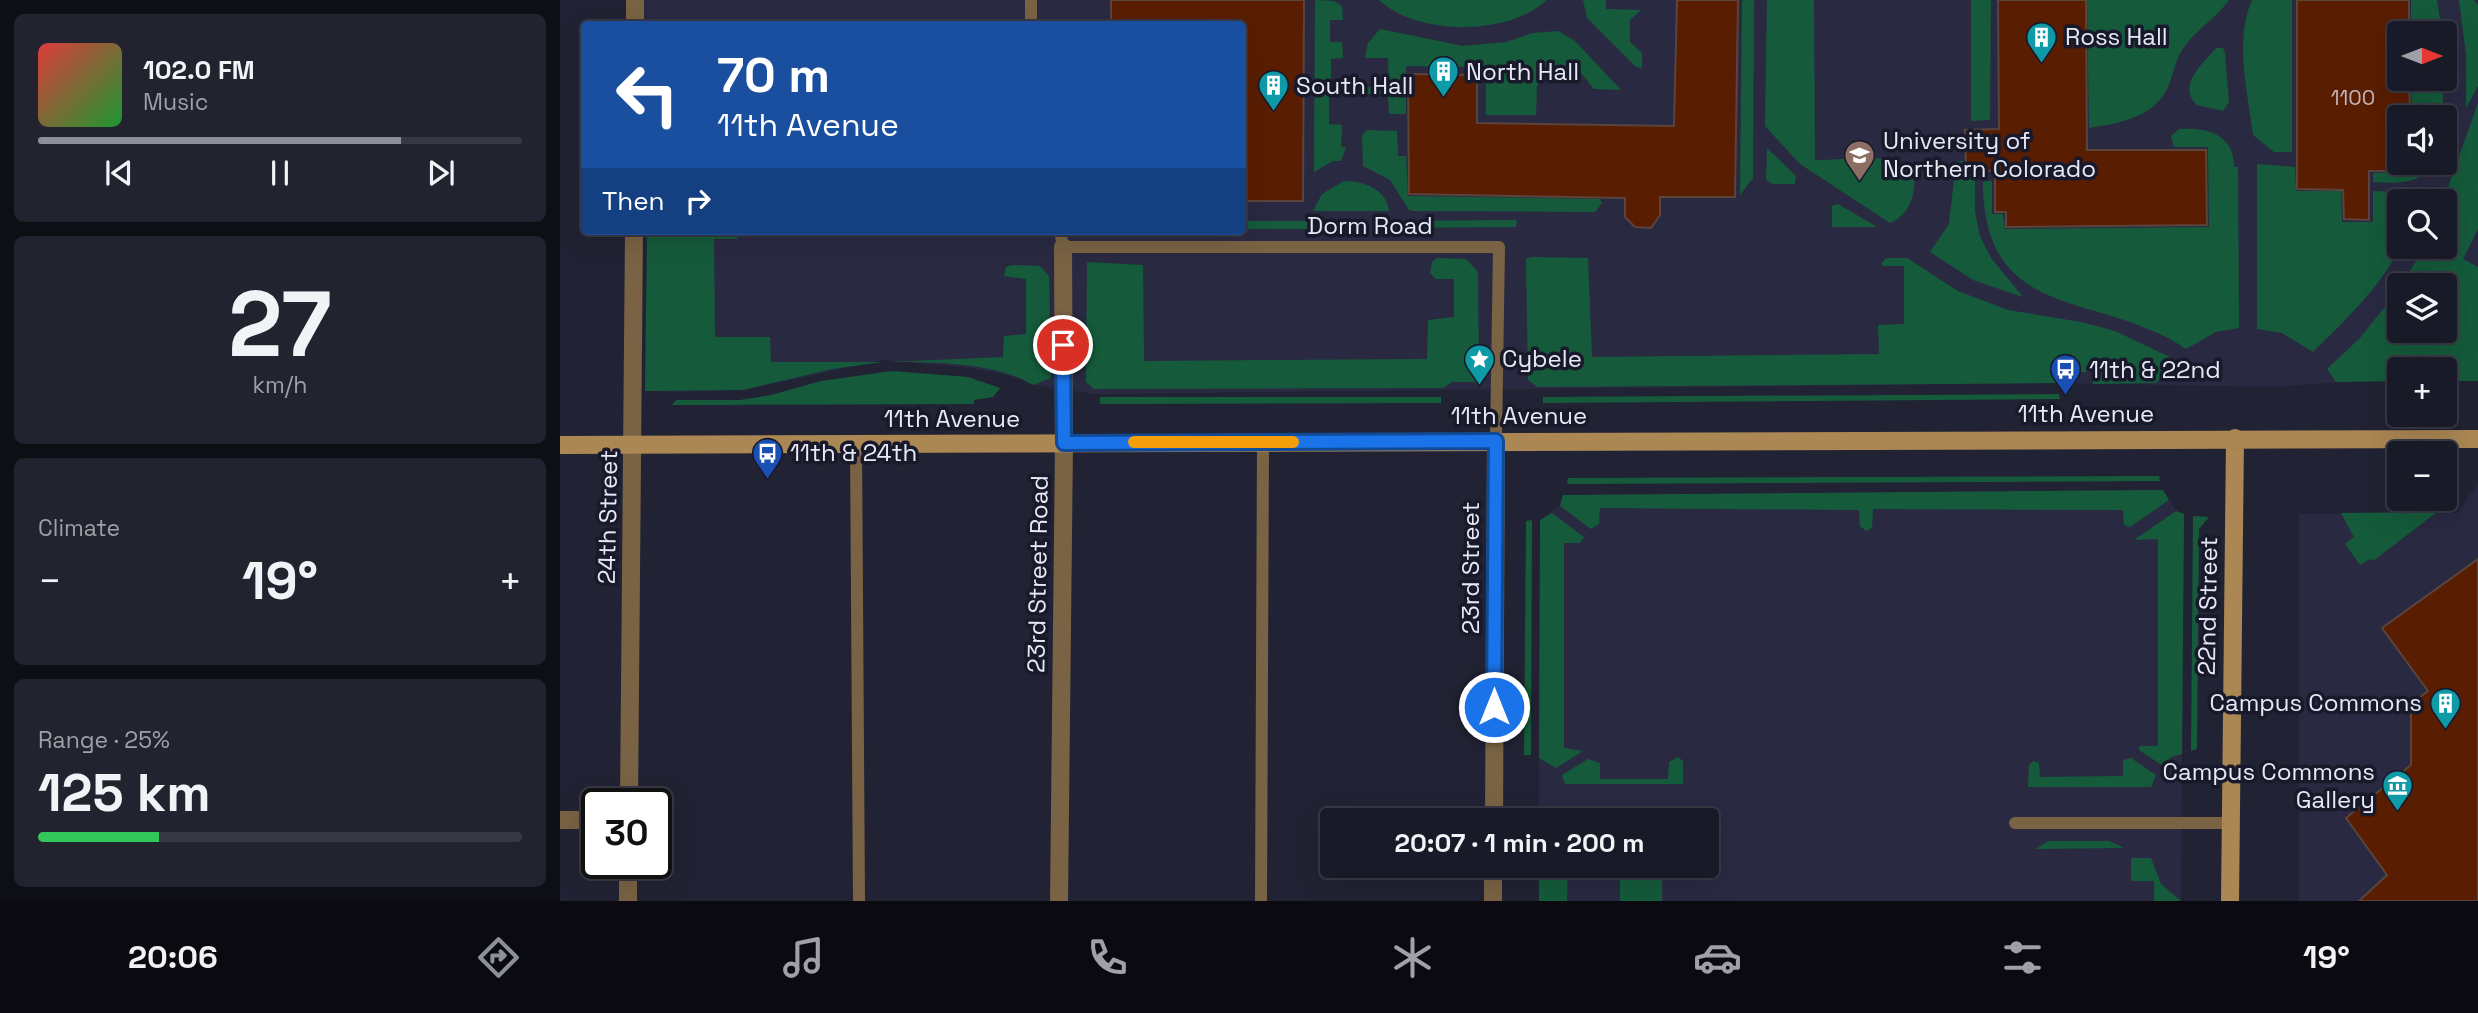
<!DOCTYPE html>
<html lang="en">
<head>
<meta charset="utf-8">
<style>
  :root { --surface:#191a27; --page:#22232f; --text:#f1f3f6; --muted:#9fa1a7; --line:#373844; --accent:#8c9099 }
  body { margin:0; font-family:"Space Grotesk",sans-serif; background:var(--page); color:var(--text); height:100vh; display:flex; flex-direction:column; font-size:26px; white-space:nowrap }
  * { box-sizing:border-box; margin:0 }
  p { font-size:23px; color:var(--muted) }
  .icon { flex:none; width:38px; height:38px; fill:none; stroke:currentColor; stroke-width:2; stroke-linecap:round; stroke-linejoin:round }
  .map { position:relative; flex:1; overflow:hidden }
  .sheet { display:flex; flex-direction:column; gap:14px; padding:14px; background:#0e0e15; width:560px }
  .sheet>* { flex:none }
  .banner { position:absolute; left:21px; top:21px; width:665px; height:214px; border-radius:7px; box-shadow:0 7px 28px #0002,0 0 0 2px var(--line); background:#1a4fa0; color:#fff; overflow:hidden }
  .needle { width:46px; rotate:90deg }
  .controls { position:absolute; left:1827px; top:21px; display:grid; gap:14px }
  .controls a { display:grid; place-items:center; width:70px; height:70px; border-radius:7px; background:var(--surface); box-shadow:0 7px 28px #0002,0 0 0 2px var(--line); font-size:35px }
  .speed { position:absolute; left:21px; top:788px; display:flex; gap:14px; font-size:35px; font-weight:700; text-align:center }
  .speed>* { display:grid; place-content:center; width:91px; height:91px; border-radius:50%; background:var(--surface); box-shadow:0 7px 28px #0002,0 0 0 2px var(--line); line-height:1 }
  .speed .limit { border:4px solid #111; border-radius:10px; background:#fff; color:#111 }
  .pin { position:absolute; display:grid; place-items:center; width:60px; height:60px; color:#fff; margin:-30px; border:4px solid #fff; border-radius:50%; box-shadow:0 2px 7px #0007 }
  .me { position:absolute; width:77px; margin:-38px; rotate:0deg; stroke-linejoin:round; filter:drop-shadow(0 0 5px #0008) }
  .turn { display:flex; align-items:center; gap:24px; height:147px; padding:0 21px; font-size:32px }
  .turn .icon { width:91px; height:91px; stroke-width:2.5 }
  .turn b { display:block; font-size:49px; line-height:60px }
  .then { display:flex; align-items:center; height:66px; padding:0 21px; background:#0003; gap:14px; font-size:26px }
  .big { font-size:52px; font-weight:600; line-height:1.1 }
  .sheet .card { flex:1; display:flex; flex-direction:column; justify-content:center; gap:10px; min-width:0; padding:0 24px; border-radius:10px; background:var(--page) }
  .sheet .dial { align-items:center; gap:0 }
  .dial b { font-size:91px; line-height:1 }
  .song { display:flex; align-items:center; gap:21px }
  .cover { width:84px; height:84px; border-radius:10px; background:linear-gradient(135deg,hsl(0 70% 55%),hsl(130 70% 35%)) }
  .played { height:7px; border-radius:4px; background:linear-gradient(90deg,var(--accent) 75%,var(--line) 75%) }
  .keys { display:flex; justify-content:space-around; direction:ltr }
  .heat { display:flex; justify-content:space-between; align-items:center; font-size:38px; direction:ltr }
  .charge { height:10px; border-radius:5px; background:linear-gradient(90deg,#34c759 25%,var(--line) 0) }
  .trip { position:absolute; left:760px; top:808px; width:399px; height:70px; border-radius:7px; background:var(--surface); box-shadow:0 7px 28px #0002,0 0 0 2px var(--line); font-weight:600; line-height:70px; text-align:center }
  .tab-bar { display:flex; height:112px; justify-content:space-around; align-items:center; background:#0a0a10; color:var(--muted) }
  .tab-bar .icon { width:49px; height:49px }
  .tab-bar .selected { color:var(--accent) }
  .tab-bar b { font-size:32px; color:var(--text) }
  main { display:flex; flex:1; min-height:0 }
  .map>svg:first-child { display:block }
  .built { fill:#292a42; fill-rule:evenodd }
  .green { fill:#155b3b }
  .building { fill:#591d02; stroke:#5a443c; stroke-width:2 }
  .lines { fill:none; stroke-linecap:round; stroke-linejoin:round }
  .lane { stroke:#7a6344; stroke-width:12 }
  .street { stroke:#7a6344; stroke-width:18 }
  .secondary { stroke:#ab8754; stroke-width:18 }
  .route-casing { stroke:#114b97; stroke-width:18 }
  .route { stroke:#1a73e8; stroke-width:12 }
  .slow { stroke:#f59e0b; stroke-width:12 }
  .labels { text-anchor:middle; stroke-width:7; stroke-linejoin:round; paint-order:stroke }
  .number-label { font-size:21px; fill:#c3b5b8 }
  .poi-label { font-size:24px; fill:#e6e8f4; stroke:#18192a; text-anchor:start }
  .street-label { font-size:24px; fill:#e6e8f4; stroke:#18192a }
</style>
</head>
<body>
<main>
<section class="sheet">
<div class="card">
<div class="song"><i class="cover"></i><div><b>102.0 FM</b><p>Music</p></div></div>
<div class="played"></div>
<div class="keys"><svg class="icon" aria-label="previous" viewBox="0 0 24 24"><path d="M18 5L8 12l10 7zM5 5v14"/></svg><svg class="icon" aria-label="pause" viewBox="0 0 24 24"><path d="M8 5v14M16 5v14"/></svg><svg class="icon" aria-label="next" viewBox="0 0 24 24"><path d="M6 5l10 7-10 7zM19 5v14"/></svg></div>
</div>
<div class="card dial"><b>27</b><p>km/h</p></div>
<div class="card"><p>Climate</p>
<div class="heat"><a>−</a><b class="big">19°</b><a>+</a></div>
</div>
<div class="card"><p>Range · 25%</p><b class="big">125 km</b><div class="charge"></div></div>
</section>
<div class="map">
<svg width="1918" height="901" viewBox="0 0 1918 901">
  <rect width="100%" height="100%" fill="#212334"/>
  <path class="built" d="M83,0H1918V381H1885V369H1839V381L1776,382L1714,387L1500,383L534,394L473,385L455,377L412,368L323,360L183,390L103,392L87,231H682V24H82ZM1839,33H1885V79H1839ZM1839,117H1885V163H1839ZM1839,201H1885V247H1839ZM1839,285H1885V331H1839Z
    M1918,483V901H1739V514L1898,513Z
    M1603,490L1616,511L1624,514L1621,901H979V866H1146V821H979L980,520L1000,506L1003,495Z"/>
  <path class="green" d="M755,0L774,1L782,6L783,20H770V42H782L783,58L771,59V87L782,88L783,96H769V124L782,125L781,147H786L781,161H773L754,172Z
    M819,0H987C949,36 857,36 819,0Z
    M1023,0H1046V9L1081,10L1070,20V42L1082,53V68L1076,67L1027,18Z
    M1182,0H1194L1193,162V178L1180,195Z
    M1207,0H1254L1255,160C1275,161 1338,152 1351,168C1356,175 1354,186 1353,194C1350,208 1342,218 1330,223L1240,164L1205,126Z
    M1411,0H1431L1430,120L1411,121Z
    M1527,0H1669C1657,17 1640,27 1627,43C1617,55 1615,67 1610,82C1598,117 1560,123 1529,128Z
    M1692,0H1732V152H1714L1693,135C1688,92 1674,41 1692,0Z
    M1851,0H1877L1882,33H1851Z
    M1899,0H1914L1918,5V86L1906,108V55Z
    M820,29L903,46L946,42L973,33L998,31L1015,41L1061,90L1034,89L1016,67H993L977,86L976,115H926V67L846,66V114H829L828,94H804V87H829L828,58H805L808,43Z
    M1656,48H1663L1665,53L1669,102L1663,111L1637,105C1616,86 1644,62 1656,48Z
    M1851,79H1884L1882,117H1852Z
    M1918,103V229L1903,259L1918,267V381H1885V369H1839V381L1776,382L1767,369L1800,338L1839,289V331H1885V285H1842L1864,247H1885L1883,201Z
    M1619,129C1647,127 1674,134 1674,167H1678L1679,328L1656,332L1626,349C1540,290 1423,325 1423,181H1432V214H1443L1445,229L1649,227L1648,147H1614L1611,136Z
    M807,130L837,131L838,156H846L848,196L1040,199L1042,203L1035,212L854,211L849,210L830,180L803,166L802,135Z
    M1207,148L1236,176L1235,184H1213L1206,180Z
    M1396,161H1403L1405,175H1415V212L1420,236L1431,258L1463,297L1413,280L1370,252L1389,224Z
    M1852,163H1873C1860,186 1836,183 1813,182V173L1851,172Z
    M1697,164L1735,167L1736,191H1781L1782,222H1813V191L1862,193L1859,201H1839C1839,214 1843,233 1839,245C1829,280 1778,327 1753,352L1722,333L1697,329Z
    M784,181C803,181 827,189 829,211H753L762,194Z
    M1278,204L1317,227H1272V206Z
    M957,220L956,227L830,228L826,221Z
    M682,221H749L754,225L750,229H683Z
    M87,231H179L177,239H154L155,337H210L211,362H323L272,369L183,390L85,391Z
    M971,257L1028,258L1032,357L1319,354L1318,325L1344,324V266H1323L1321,264L1326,258H1347L1398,291L1448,310L1521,322L1555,331L1614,359L1596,383L1533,384L1532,372H1501L1500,383L978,387L968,380L966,259Z
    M877,258L906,259L918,272L919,386L915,382H892L883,388L534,389L526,382L527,262L583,265L584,361L867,359L868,320L894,317V279H876L870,273L872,262Z
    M453,265L480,266L489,276L491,378L473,385C436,362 370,362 328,362L443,357L444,336L466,334V279L444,276L446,267Z
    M332,371L408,377L440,388L433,397L414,400V404L112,405L116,400H180L211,395L261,381Z
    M1499,394L1500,399L983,403V397Z
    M540,397H881V403L540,404Z
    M1599,476L1600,481L1007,484L1008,478Z
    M1603,490L1609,500L1570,527L1564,525L1563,510L1313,509L1312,528L1306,531L1300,526L1299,510L1040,508L1039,524L1031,529L1000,506L1003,495Z
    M1616,511L1624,514L1622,754L1611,757L1603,766L1579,750V746H1598V539L1574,540Z
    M1877,512L1813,561L1810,559L1800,565L1785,544L1794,537L1781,513Z
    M992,513L1024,537L1020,543H1004V748L1023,751L996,768L979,758L980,520Z
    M1633,516L1649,517L1639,529L1637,749L1631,751Z
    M972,520L971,755H964L966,521Z
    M1118,757L1123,761V784H1005L1002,775L1028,759L1040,763V779H1108L1109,762Z
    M1571,758L1596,775L1591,787H1468L1469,765L1473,761L1479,763L1480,777L1563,776V760Z
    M1488,841H1549L1564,848L1476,849Z
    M1571,858H1591L1601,884L1621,901H1594V881H1571Z
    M999,866H1008L1007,901H979V879L993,873Z
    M1060,866H1102V901H1060Z"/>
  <path class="building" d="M551,0H744L743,201H682V21L551,20Z
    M1117,0H1178L1175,197H1100V215L1091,228L1075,227L1065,217V198L849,194L848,74L917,75V123L1114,126Z
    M1438,0H1526L1527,150H1646L1647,225L1446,227V212H1435V171L1406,170L1405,130L1439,129Z
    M1737,0H1849V33H1839V79H1849L1850,117H1839V171H1809V220L1784,219L1783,190L1737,189Z
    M1918,559V901H1799L1827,875L1786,818L1851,765V704L1868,691L1822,628Z"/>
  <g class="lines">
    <path class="lane" d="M471,0V24
      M500,231L503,247H939L936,441
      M296,444L299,901
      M1455,823H1670
      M701,901L703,442"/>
    <path class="street" d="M75,0V24
      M69,803L74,231
      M0,820H37
      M934,821L936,441
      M68,901V863
      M499,901L504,443L503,247
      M933,901V866"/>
    <path class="secondary" d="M0,445L1918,439
      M1670,901L1675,438"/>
  </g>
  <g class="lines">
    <defs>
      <path id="route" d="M503,345L504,443L936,441L934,707"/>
    </defs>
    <use href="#route" class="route-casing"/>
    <use href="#route" class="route"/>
    <path class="slow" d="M574,442H733"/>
  </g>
  <defs>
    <symbol id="building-pin" viewBox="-11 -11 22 30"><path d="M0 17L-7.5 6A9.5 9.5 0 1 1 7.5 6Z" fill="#0f9aa8" stroke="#18192a"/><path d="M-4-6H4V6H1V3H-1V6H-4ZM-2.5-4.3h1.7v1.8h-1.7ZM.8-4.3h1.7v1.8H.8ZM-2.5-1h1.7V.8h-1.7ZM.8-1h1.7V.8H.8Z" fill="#fff"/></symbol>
    <symbol id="university-pin" viewBox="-11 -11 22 30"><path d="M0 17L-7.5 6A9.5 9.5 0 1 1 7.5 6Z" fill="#8d6e63" stroke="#18192a"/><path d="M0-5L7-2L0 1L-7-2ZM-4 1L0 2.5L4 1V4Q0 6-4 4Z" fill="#fff"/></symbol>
    <symbol id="sight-pin" viewBox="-11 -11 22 30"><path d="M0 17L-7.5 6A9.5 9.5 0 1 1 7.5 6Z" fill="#0f9aa8" stroke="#18192a"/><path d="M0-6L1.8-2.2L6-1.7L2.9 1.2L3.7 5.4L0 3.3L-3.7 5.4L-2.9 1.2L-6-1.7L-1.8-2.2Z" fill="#fff"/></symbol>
    <symbol id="bus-pin" viewBox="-11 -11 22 30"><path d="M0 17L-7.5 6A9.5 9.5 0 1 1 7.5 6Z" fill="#1a4fb4" stroke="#18192a"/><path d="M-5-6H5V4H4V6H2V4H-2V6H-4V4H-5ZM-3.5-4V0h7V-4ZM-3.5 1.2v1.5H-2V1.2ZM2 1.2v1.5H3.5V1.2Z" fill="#fff"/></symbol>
    <symbol id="museum-pin" viewBox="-11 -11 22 30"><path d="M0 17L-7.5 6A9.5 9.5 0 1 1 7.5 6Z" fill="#0f9aa8" stroke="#18192a"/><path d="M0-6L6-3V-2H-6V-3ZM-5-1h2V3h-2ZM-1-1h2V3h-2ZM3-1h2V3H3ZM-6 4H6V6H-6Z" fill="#fff"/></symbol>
  </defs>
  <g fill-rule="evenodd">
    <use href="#building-pin" x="1464" y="20" width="35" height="47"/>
    <use href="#building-pin" x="866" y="54" width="35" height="47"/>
    <use href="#building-pin" x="696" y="68" width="35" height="47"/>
    <use href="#university-pin" x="1282" y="138" width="35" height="47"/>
    <use href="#sight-pin" x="902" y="342" width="35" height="47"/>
    <use href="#bus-pin" x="1488" y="352" width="35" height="47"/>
    <use href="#bus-pin" x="190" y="436" width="35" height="47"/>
    <use href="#building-pin" x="1868" y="686" width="35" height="47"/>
    <use href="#museum-pin" x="1820" y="768" width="35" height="47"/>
  </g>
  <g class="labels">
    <g class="number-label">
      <text x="1793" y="105">1100</text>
    </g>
    <g class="poi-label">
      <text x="1505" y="45">Ross Hall</text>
      <text x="906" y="80">North Hall</text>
      <text x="736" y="94">South Hall</text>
      <text x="1323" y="149">University of<tspan x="1323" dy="28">Northern Colorado</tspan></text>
      <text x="942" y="367">Cybele</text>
      <text x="1529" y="378">11th &amp; 22nd</text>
      <text x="230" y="461">11th &amp; 24th</text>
      <text x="1862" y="711" text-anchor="end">Campus Commons</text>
      <text x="1815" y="780" text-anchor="end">Campus Commons<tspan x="1815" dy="28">Gallery</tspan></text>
    </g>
    <g class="street-label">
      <text x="810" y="234">Dorm Road</text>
      <text x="1526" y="422">11th Avenue</text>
      <text x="959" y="424">11th Avenue</text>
      <text x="392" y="427">11th Avenue</text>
      <text transform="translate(48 517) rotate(-89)" y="8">24th Street</text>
      <text transform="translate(911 568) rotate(-90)" y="8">23rd Street</text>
      <text transform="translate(478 574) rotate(-89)" y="8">23rd Street Road</text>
      <text transform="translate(1648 606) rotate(-89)" y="8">22nd Street</text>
    </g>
  </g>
</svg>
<div class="controls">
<a><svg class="needle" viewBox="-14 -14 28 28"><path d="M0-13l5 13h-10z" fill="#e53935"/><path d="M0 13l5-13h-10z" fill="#9fa1a7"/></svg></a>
<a><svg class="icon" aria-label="sound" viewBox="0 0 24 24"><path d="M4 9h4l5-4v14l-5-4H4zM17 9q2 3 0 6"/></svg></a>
<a><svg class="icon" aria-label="search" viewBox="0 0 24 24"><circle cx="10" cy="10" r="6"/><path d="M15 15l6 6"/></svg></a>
<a><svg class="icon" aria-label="layers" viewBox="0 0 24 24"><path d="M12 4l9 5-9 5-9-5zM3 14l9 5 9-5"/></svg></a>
<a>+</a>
<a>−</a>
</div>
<div class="speed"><div class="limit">30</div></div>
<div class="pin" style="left:503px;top:345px;background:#d93025"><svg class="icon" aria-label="arrive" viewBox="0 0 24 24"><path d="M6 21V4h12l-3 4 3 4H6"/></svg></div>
<svg class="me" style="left:934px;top:707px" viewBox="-20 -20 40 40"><circle r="17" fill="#1a73e8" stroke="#fff" stroke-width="3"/><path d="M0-11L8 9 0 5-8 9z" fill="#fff"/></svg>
<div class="trip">20:07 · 1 min · 200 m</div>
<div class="banner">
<div class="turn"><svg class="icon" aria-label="left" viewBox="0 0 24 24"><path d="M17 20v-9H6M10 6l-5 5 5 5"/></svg><div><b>70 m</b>11th Avenue</div></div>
<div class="then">Then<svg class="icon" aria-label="right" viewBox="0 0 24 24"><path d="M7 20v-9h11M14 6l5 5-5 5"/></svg></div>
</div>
</div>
</main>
<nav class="tab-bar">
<b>20:06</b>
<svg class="icon selected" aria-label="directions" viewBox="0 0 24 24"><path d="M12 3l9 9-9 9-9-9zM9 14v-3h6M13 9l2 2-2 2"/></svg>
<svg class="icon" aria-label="music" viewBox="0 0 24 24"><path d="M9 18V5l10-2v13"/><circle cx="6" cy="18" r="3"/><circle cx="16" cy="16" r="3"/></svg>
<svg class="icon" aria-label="phone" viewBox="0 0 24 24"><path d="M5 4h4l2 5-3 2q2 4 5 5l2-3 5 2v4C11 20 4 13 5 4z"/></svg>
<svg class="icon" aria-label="climate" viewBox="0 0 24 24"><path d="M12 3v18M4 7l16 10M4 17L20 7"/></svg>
<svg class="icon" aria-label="car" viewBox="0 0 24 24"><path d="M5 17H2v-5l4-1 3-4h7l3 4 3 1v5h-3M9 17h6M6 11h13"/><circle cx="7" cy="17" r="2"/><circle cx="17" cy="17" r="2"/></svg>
<svg class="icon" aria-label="filters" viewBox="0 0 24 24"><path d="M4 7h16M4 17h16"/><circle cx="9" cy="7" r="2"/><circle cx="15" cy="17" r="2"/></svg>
<b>19°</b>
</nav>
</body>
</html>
